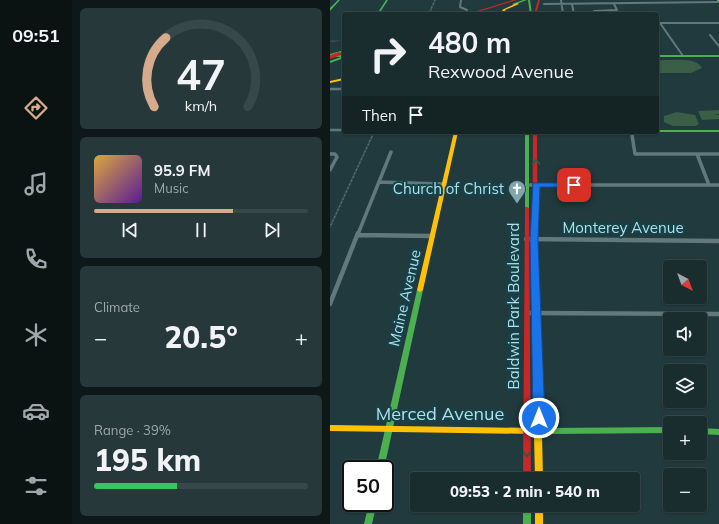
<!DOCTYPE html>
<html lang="en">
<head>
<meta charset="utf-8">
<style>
  :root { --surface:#192c2e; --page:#26383a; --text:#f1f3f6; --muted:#9fa7aa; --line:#37484a; --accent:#d6ab8b }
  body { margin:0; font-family:Mulish,sans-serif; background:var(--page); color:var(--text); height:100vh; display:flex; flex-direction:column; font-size:15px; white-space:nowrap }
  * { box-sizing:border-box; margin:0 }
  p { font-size:13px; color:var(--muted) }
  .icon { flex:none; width:22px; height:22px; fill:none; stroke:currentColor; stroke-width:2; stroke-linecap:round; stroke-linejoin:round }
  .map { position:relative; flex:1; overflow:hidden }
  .panel { display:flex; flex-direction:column; gap:8px; padding:8px; background:#0e1819; width:258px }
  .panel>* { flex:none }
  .hud { position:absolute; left:12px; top:12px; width:317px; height:122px; border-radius:4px; box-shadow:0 1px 3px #0004,0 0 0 1px var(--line); background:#192c2e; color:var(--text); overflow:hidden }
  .needle { width:26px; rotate:139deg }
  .controls { position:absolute; left:333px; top:260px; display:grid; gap:8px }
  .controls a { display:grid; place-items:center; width:44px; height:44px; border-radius:4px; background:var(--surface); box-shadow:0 1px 3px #0004,0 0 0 1px var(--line); font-size:20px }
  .speed { position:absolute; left:12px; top:460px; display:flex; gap:8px; font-size:20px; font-weight:700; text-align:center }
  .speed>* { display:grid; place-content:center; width:52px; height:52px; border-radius:50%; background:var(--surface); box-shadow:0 1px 3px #0004,0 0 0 1px var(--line); line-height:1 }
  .speed .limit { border:2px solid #111; border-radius:6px; background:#fff; color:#111 }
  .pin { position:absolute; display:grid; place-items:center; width:34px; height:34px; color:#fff; margin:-17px; border-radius:8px; box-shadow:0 2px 6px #0006 }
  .me { position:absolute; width:44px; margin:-22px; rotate:0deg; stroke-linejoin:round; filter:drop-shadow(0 0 3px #0008) }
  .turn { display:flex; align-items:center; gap:14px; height:84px; padding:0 20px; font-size:18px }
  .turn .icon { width:52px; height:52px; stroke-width:2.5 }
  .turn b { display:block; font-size:28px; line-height:34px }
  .then { display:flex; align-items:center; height:38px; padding:0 20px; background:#0003; gap:8px; font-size:15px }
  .big { font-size:30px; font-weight:800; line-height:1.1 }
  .panel .widget { flex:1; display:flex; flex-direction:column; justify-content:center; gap:6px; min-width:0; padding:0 14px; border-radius:6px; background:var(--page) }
  .panel .dial { align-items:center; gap:0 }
  .dial svg { height:104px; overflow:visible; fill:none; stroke:var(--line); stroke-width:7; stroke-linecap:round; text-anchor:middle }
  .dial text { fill:var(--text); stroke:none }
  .song { display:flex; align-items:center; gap:12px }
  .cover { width:48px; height:48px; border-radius:6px; background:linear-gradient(135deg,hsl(40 70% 55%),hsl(270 70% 35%)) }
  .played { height:4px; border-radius:2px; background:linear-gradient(90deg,var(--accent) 65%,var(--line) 65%) }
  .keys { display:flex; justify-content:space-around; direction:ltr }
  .heat { display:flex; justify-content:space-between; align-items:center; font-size:22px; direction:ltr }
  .charge { height:6px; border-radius:3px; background:linear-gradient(90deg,#34c759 39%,var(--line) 0) }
  .trip { position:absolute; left:80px; top:472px; width:230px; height:40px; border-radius:4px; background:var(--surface); box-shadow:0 1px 3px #0004,0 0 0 1px var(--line); font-weight:800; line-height:40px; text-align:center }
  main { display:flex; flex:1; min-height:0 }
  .dock { display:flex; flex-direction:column; width:72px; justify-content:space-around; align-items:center; background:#0a1212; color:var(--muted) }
  .dock .icon { width:28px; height:28px }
  .dock .current { color:var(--accent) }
  .dock b { font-size:18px; color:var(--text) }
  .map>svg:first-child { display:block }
  .green { fill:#3b5e46 }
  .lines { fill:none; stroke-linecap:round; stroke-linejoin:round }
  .stream { stroke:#1b2756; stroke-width:1 }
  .street-far3 { stroke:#61787c; stroke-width:2 }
  .street-far2 { stroke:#61787c; stroke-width:2.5 }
  .street-far1 { stroke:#61787c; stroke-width:3.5 }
  .street { stroke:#61787c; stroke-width:4.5 }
  .fast { fill:#4caf50; fill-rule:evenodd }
  .slow { fill:#ffc107; fill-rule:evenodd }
  .jam { fill:#c62828; fill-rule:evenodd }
  .rail-casing { stroke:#597074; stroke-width:1.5 }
  .rail { stroke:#14434b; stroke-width:1; stroke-dasharray:2; stroke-linecap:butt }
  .jam-bridge { stroke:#c62828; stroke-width:3.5 }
  .shaded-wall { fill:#26373c }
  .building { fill:#364e55; stroke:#26373c }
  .oneway { stroke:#225e4c }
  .route { fill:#1a73e8; stroke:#114b97 }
  .labels { text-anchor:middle; stroke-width:4; stroke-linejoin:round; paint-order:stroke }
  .poi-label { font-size:15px; fill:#b6dee6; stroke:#14434b; text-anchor:end }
  .street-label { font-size:15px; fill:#b6dee6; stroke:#14434b }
  .near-street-label { font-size:18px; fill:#b6dee6; stroke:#14434b }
</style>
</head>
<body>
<main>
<nav class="dock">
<b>09:51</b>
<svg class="icon current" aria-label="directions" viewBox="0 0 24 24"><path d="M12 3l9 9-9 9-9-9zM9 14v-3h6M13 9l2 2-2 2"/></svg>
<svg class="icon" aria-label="music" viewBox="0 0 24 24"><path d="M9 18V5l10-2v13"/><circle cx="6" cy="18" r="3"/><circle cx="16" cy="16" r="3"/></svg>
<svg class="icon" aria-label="phone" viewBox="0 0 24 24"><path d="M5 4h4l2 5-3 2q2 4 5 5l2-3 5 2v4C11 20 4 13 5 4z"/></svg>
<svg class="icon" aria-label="climate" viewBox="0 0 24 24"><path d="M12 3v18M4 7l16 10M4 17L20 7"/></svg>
<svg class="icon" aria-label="car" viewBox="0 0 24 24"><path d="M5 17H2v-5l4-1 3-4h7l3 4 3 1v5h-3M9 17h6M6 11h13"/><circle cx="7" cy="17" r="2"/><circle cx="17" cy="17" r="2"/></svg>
<svg class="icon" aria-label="filters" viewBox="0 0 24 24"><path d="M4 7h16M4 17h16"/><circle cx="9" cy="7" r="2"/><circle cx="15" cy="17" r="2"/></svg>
</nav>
<section class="panel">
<div class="widget dial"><svg viewBox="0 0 100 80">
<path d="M14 69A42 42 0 1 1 86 69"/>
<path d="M14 69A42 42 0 0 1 23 16" stroke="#d6ab8b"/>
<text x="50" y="56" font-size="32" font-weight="700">47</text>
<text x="50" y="72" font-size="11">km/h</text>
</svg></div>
<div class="widget">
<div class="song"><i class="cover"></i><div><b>95.9 FM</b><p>Music</p></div></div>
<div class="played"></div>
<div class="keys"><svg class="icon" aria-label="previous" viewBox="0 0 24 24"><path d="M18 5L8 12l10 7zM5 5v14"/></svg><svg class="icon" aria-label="pause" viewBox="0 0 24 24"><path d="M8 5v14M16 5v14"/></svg><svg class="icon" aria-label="next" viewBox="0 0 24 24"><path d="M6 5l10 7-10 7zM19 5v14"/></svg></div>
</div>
<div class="widget"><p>Climate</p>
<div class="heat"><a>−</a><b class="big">20.5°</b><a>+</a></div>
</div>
<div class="widget"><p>Range · 39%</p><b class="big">195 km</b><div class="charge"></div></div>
</section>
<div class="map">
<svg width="389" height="524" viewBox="0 0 389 524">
  <rect width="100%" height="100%" fill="#213a3e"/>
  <path class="green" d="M327,60C339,61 366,56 372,68L361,73H327Z
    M389,110V114H383L389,115V117H384H389V119L372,120L368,111Z
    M347,112L365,115L369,124L366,126H343L334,122V116Z"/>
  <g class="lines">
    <path class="stream" d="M0,4L11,0"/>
    <path class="street-far3" d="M131,0L130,7L137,10
      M231,0L233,14
      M214,4L389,2
      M242,4L244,14
      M264,11L287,10L284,4
      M327,23H389
      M330,23L353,56
      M380,35L389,46"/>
    <path class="street-far2" d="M0,89H14
      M0,130H14
      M302,132L303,136"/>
    <path class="street-far1" d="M302,135L305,154H389
      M0,154H5L7,157L0,170
      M367,154L379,185
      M49,182L113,184
      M196,185H389
      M28,234L61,152"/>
    <path class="street" d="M28,235L103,236
      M196,239L389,241
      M0,304L28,233
      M197,313L389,314"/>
    <path class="fast" d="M8,0H10L0,11V8Z
      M56,0H58L49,14H47Z
      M193,0H197L184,5L182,4Z
      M198,0H200L202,14H200Z
      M387,0H389V1H387Z
      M14,50V52L4,55H14V58L0,63V61L11,57H2L0,56V54Z
      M327,55H389V57H327Z
      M327,130H389V132H326H327Z
      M195,132H199V208L197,209L195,208Z
      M90,288L93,290L54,469H46L87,290Z
      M340,427V433L221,434L218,433L217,431L218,429L221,428Z
      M370,428L389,429V435L370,434Z
      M39,503H47L42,524H34Z
      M193,505H201V524H193Z"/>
    <path class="slow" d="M187,3L189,4L175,10L177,14H175L172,10Z
      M14,78V80L0,83V81Z
      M124,132H128L93,290L90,292L87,290Z
      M205,278L208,280L212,428L224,429L225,431L224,433L221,434H212L213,479H205L204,434L0,431V425L204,428L202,280Z
      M205,505H213V524H205Z"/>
    <path class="jam" d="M183,0H187L141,14H137Z
      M208,0H210L206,14H204Z
      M199,11L201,12L199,14H196Z
      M203,132H207L208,280L205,282L202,280Z
      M195,207H197L199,208L201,479H193L195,208Z"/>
    <defs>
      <path id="rail" d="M99,14L105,0
        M0,227L44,132"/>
    </defs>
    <use href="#rail" class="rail-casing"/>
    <use href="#rail" class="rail"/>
    <path class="jam-bridge" d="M0,57L9,54"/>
  </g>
  <path class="shaded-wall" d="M14,41V45L0,48V43Z"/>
  <path class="building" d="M0,40H14V41L0,43Z"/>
  <defs><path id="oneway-chevron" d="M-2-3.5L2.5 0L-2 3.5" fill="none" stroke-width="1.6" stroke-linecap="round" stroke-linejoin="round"/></defs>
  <g class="oneway">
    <use href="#oneway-chevron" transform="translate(206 162) rotate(-91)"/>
    <use href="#oneway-chevron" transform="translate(197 454) rotate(90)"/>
  </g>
  <path class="route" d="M203,183H244L248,185L244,187H210L208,240L215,418L213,422L209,423L205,422L203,418L200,240Z"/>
  <defs>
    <symbol id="church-pin" viewBox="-11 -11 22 30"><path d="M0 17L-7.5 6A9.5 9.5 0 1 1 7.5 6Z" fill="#82a5ab" stroke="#14434b"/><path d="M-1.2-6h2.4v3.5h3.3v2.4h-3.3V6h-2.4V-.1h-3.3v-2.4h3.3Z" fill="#fff"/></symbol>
  </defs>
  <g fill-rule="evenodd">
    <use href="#church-pin" x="177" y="179" width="20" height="27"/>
  </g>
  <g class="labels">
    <g class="poi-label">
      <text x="174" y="194">Church of Christ</text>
    </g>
    <g class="street-label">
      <text x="293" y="233">Monterey Avenue</text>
      <text transform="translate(75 298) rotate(-77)" y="5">Maine Avenue</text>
      <text transform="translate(184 306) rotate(-90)" y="5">Baldwin Park Boulevard</text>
    </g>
    <g class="near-street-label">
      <text x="110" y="420">Merced Avenue</text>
    </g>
  </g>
</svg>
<div class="controls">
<a><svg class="needle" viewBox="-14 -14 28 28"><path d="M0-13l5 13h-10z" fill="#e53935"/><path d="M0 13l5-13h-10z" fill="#9fa7aa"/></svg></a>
<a><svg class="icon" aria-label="sound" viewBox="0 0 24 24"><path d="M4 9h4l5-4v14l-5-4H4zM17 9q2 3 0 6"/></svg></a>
<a><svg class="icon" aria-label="layers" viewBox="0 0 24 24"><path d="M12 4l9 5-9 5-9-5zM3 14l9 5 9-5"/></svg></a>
<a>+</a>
<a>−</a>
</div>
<div class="speed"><div class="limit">50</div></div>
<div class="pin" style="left:244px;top:185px;background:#d93025"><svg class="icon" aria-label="arrive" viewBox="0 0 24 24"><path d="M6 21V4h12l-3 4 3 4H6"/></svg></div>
<svg class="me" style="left:209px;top:418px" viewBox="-20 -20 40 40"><circle r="17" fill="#1a73e8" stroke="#fff" stroke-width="3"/><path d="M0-11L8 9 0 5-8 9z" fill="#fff"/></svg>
<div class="trip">09:53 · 2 min · 540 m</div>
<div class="hud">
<div class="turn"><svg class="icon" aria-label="right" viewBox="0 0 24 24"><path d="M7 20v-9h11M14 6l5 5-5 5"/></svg><div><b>480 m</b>Rexwood Avenue</div></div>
<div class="then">Then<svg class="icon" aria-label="arrive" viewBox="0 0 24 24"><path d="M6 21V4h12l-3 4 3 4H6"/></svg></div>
</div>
</div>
</main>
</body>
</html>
